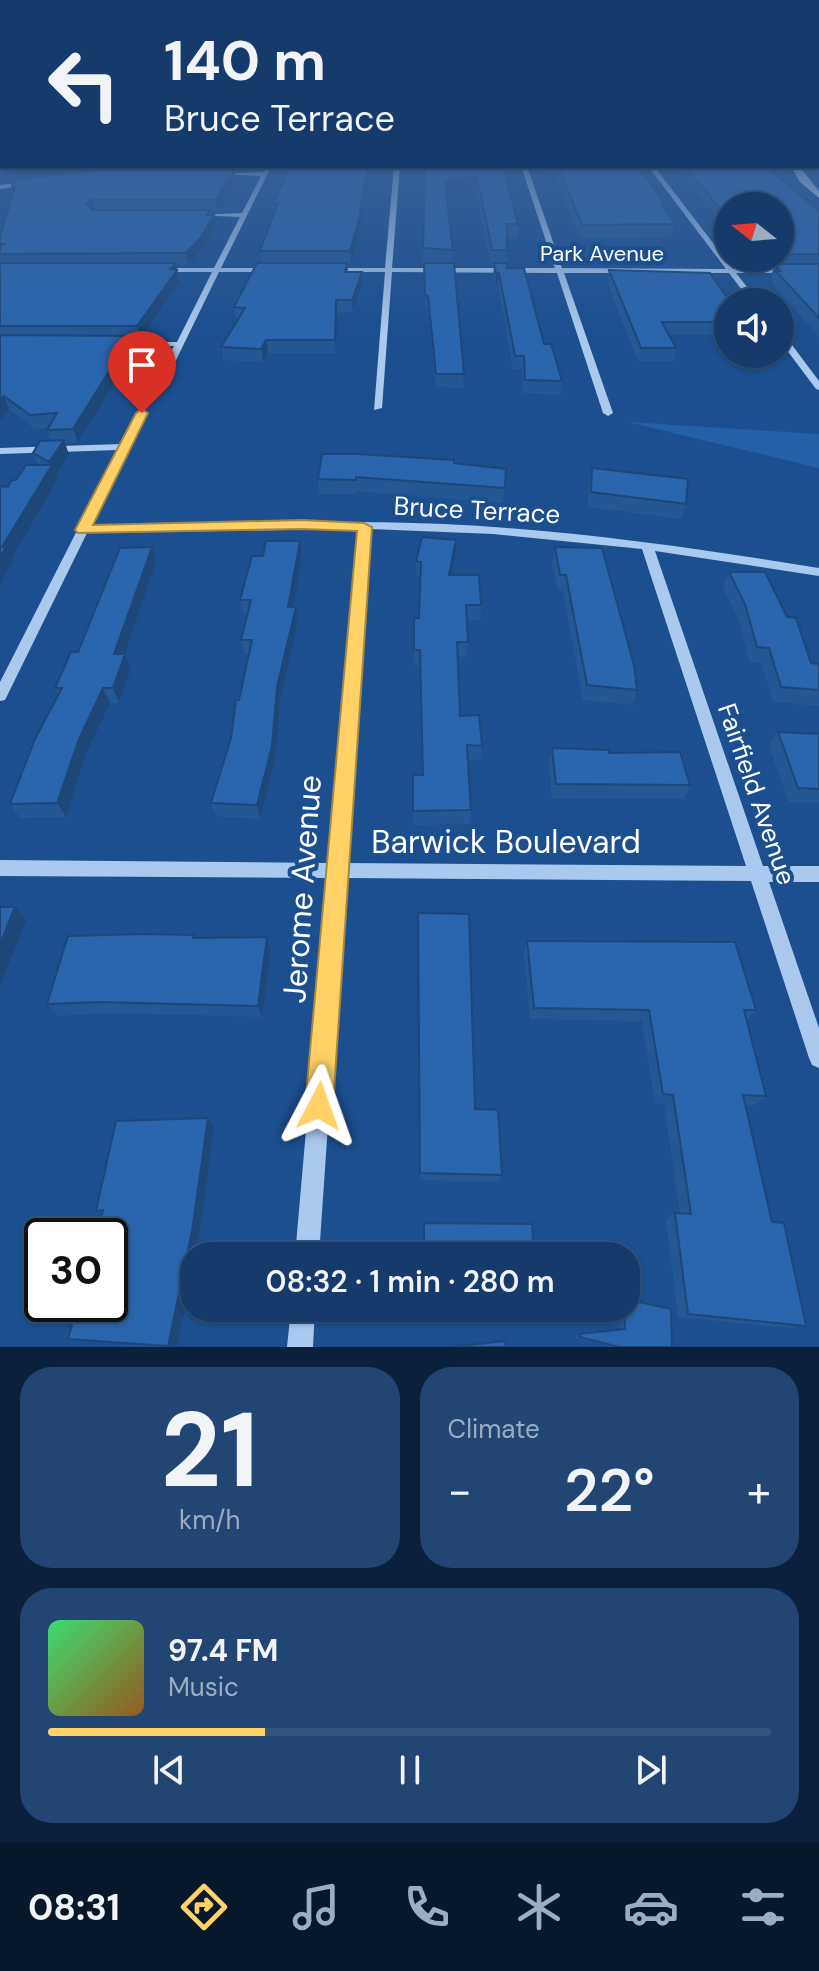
<!DOCTYPE html>
<html lang="en">
<head>
<meta charset="utf-8">
<style>
  :root { --surface:#143b6b; --page:#214673; --text:#f1f3f6; --muted:#9dadc1; --line:#33557e; --accent:#ffd166 }
  body { margin:0; font-family:"DM Sans",sans-serif; background:var(--page); color:var(--text); height:100vh; display:flex; flex-direction:column; font-size:30px; white-space:nowrap }
  * { box-sizing:border-box; margin:0 }
  p { font-size:26px; color:var(--muted) }
  .icon { flex:none; width:44px; height:44px; fill:none; stroke:currentColor; stroke-width:2; stroke-linecap:round; stroke-linejoin:round }
  .map { position:relative; height:1347px; overflow:hidden }
  .sheet { display:flex; flex-direction:column; gap:20px; padding:20px; background:#0b203b; flex:1 }
  .sheet>* { flex:none }
  .hud { position:absolute; left:0px; top:0px; width:820px; height:168px; box-shadow:0 2px 6px #0004,0 0 0 2px var(--line); background:#143b6b; color:var(--text); overflow:hidden }
  .needle { width:52px; rotate:287deg }
  .fabs { position:absolute; left:714px; top:192px; display:grid; gap:16px }
  .fabs a { display:grid; place-items:center; width:80px; height:80px; border-radius:50%; background:var(--surface); box-shadow:0 2px 6px #0004,0 0 0 2px var(--line); font-size:40px }
  .speed { position:absolute; left:24px; top:1218px; display:flex; gap:16px; font-size:40px; font-weight:700; text-align:center }
  .speed>* { display:grid; place-content:center; width:104px; height:104px; border-radius:50%; background:var(--surface); box-shadow:0 2px 6px #0004,0 0 0 2px var(--line); line-height:1 }
  .speed .limit { border:4px solid #111; border-radius:12px; background:#fff; color:#111 }
  .pin { position:absolute; display:grid; place-items:center; width:68px; height:68px; color:#fff; margin:-82px -34px; border-radius:50% 50% 50% 0; rotate:-45deg; box-shadow:0 0 8px #0007 }
  .pin .icon { rotate:45deg }
  .me { position:absolute; width:88px; margin:-44px; rotate:4deg; stroke-linejoin:round; filter:drop-shadow(0 0 6px #0008) }
  .turn { display:flex; align-items:center; gap:28px; height:168px; padding:0 32px; font-size:36px }
  .turn .icon { width:104px; height:104px; stroke-width:2.5 }
  .turn b { display:block; font-size:56px; line-height:68px }
  .big { font-size:60px; font-weight:600; line-height:1.1 }
  .sheet .tile { flex:1; display:flex; flex-direction:column; justify-content:center; gap:12px; min-width:0; padding:0 28px; border-radius:32px; background:var(--page) }
  .sheet .dial { align-items:center; gap:0 }
  .dial b { font-size:104px; line-height:1 }
  .song { display:flex; align-items:center; gap:24px }
  .cover { width:96px; height:96px; border-radius:12px; background:linear-gradient(135deg,hsl(140 70% 55%),hsl(30 70% 35%)) }
  .played { height:8px; border-radius:4px; background:linear-gradient(90deg,var(--accent) 30%,var(--line) 30%) }
  .keys { display:flex; justify-content:space-around; direction:ltr }
  .heat { display:flex; justify-content:space-between; align-items:center; font-size:44px; direction:ltr }
  .sheet .tiles { flex:1; display:grid; gap:20px; grid-template-columns:1fr 1fr }
  .tile:last-child { grid-column:span 2 }
  .trip { position:absolute; left:180px; top:1242px; width:460px; height:80px; border-radius:32px; background:var(--surface); box-shadow:0 2px 6px #0004,0 0 0 2px var(--line); font-weight:600; line-height:80px; text-align:center }
  .dock { display:flex; height:128px; justify-content:space-around; align-items:center; background:#08182b; color:var(--muted) }
  .dock .icon { width:56px; height:56px }
  .dock .on { color:var(--accent) }
  .dock b { font-size:36px; color:var(--text) }
  .map>svg:first-child { display:block }
  .green { fill:#2461a8 }
  .lines { fill:none; stroke-linecap:round; stroke-linejoin:round }
  .minor { fill:#a9c9ee; fill-rule:evenodd }
  .major { fill:#f0f6ff; fill-rule:evenodd }
  .wall { fill:#245895 }
  .shaded-wall { fill:#1d4779 }
  .building { fill:#2a66ad; stroke:#1d4779; stroke-width:2 }
  .route { fill:#ffd166; stroke:#a68842; stroke-width:2 }
  .labels { text-anchor:middle; stroke-width:8; stroke-linejoin:round; paint-order:stroke }
  .far-street-label { font-size:22px; fill:#fff; stroke:#1b4f8f }
  .street-label { font-size:26px; fill:#fff; stroke:#1b4f8f }
  .near-street-label { font-size:32px; fill:#fff; stroke:#1b4f8f }
</style>
</head>
<body>
<div class="map">
<svg width="819" height="1347" viewBox="0 0 819 1347">
  <rect width="100%" height="100%" fill="#1b4f8f"/>
  <path class="green" d="M628,422L819,434V468Z"/>
  <g class="lines">
    <path class="minor" d="M394,166H400L392,268H555L521,166H527L562,268L726,269L648,166H654L733,269H819V273H736L759,302H751L729,273H564L613,413L608,416L603,413L557,273L392,272L382,408L374,410L385,272H331L327,270L331,268H385Z
      M267,167L270,169L221,268H271L275,270L271,272H219L159,395L151,397L149,395L174,346H116L112,344L116,342H177L212,272H159L155,270L159,268H214L240,217L193,215L242,213L261,176L214,174L263,172Z
      M31,182L29,185L0,189V185Z
      M780,333H783L819,381V390L816,389L780,341Z
      M142,410L147,413L91,526C209,523 326,519 444,524C570,530 695,548 819,568V576L655,551L763,866H819V882H769L819,1028V1068L812,1065L809,1058L751,881L345,878L319,1256H295L328,878L0,876V860L329,863L358,529L87,533L7,696L5,700L0,701V682L118,450L0,454V448L121,444L137,413ZM370,529L493,534L642,549L746,866L346,863Z
      M291,1308H315L313,1347H287Z"/>
    <path class="major" d="M818,150H819V154H818Z
      M791,166H799L819,191V198L799,181Z"/>
  </g>
  <path class="wall" d="M16,166H243L241,169L101,170H234L235,179L217,210H210V215L216,225L204,247L188,264H176L180,281L141,338H132L135,349L78,442L65,443L69,455L56,475L58,479L12,558L13,561L0,585L8,487L38,465L33,453L52,441L47,430L48,428L35,429L9,409L0,420V236L19,180L16,170Z
    M424,166H503L518,224L517,239L507,238V268L562,381L560,395L523,393L522,369H513L498,285H495L493,275L494,265H491L476,189L447,194L453,250V263L464,374L463,388L436,387L428,308H425L424,263H428H422L425,190Z
    M547,166H638L665,205L664,209L675,224L671,237L580,239L558,184Z
    M676,166H770L769,169L819,211V337L772,283L773,279L771,276L774,266H762L755,258H780V206H728V233Z
    M367,182L360,232L351,265H348V272L362,284L353,312L337,313L336,353H268L263,362L223,360L221,347L237,320L234,307L262,263L260,251L274,213L273,203Z
    M609,270L728,302V335H669L676,348L673,361H638L607,282Z
    M454,463L506,469L503,503L357,491V494H319L318,479Z
    M592,468L686,504L681,519L588,507L589,482Z
    M152,547L156,562L125,654L131,669L119,703H110L86,754L66,817L20,818L10,804L58,695L55,688L78,652Z
    M555,547L637,690L632,705L583,700L563,590H558L552,562Z
    M455,554L451,575L481,605L480,620H467L468,642L467,657H457L460,716L482,746L480,760H468L471,810L470,824L413,825V775H423L420,665H414V618H419L420,577L416,576V561Z
    M302,556L293,607H296L298,621L280,701L275,760L260,819L216,816L211,803L231,738L249,654H245L241,640L247,614H243L240,600Z
    M729,572L811,663L819,664V706L773,702L762,663L750,662L738,619L723,587Z
    M778,732L819,734V803L789,802L769,746Z
    M552,748L609,753L690,785L684,799H552L549,763Z
    M418,913L475,1109L502,1175L498,1182L420,1180Z
    M194,935L195,938L267,937L271,949L262,1017L109,1013L58,1016L47,1004Z
    M527,941L756,1010L747,1020L766,1096L755,1105H745L772,1222L806,1326L791,1328L678,1317L666,1219L675,1213H680L664,1104L655,1103L642,1021L530,1019L524,954Z
    M620,1308H626L672,1347H612L576,1338L577,1335L580,1334L621,1330Z"/>
  <path class="shaded-wall" d="M50,166H100L101,170L19,180L16,170Z
    M368,166H371L367,182L360,232L351,265L350,251Z
    M234,170L235,179L217,210L215,200Z
    M477,176L476,189L445,194V181Z
    M92,200L95,210L89,214L86,204Z
    M210,210L211,220L214,215L216,225L204,247L188,264L186,253Z
    M176,263L180,281L141,338L137,326L170,269Z
    M362,272V284L353,312L352,300Z
    M496,273H499L498,285H495Z
    M336,300L337,313L336,353L335,340Z
    M131,336L135,349L78,442L73,429Z
    M266,340L268,353L263,362L261,349Z
    M4,396L9,409L0,420V400Z
    M64,440L69,455L56,475L58,479L12,558L13,561L0,585V557L2,547L51,467L49,462Z
    M456,540L455,554L449,590V575Z
    M300,541L302,556L291,621L288,607Z
    M152,547L156,562L125,654L131,669L119,703L113,688L114,654Z
    M296,607L298,621L280,701L275,760L260,819L257,805L277,687Z
    M103,688L110,703L86,754L66,817L57,803L79,739Z
    M15,907L26,920L0,986V944Z
    M267,937L271,949L262,1017L258,1006Z
    M208,1118L214,1127L199,1236L195,1256H194V1263L177,1347L168,1346Z"/>
  <path class="building" d="M16,166H50L16,170Z
    M291,166H368L359,219L350,251H260L278,203H273Z
    M424,166H503L518,224H507V250H492L477,176L445,181L453,250L423,248L425,181Z
    M556,166H638L665,205H662L675,224L582,225L560,172Z
    M685,166H765L819,211V254H780V206H728V219Z
    M99,170H234L215,200H92L86,204L92,210H210L207,215H214L202,236L186,253L0,254V247L4,244H0V236L15,187H12L13,180Z
    M0,263H176L170,269L177,270L137,326H0Z
    M257,263H347L345,272H362L352,300H336L335,340H266L261,349L221,347L245,308L234,307Z
    M424,263H454L464,374H436L428,296L425,295Z
    M494,263H507V268H524L544,344H551L562,381L525,380L524,356H515L499,273H496Z
    M774,264H819V318L776,271H780Z
    M609,270L710,273L730,302H728V322H662L676,348H641Z
    M0,335L131,336L73,429L47,430L57,413L30,415L4,396L0,400Z
    M64,440L49,462L33,453L40,441Z
    M322,454H358L454,460V463L506,469L505,488L356,477V480L318,479Z
    M26,465H52L2,547H6L0,557V486L8,487L12,480H16Z
    M592,468L688,479L686,504L591,492Z
    M422,537L456,540L449,575H479L481,605H466L468,642H457L460,716L479,715L482,746L467,745L471,810L413,811V775H423L420,650H414V618H419L421,562L416,561Z
    M266,541H300L288,607H296L277,687L272,746L257,805L211,803L231,738L236,700H239L252,640H241L251,600H240L252,556H263Z
    M152,547L114,654H125L113,688H103L79,739L57,803L10,804L35,739L62,688H55L71,652H78L120,548Z
    M555,547L602,548L634,665L637,690L587,685L566,575H560Z
    M729,572H765L787,617L796,618L811,663L819,664V690L781,687L769,648L757,647L745,604Z
    M778,732L819,734V789L798,788Z
    M552,748L609,750V753L680,752L690,785L556,784Z
    M0,907H15L0,944Z
    M418,913L469,914L475,1109L498,1110L502,1175L420,1173Z
    M144,934L194,935L193,938L267,937L258,1006L100,1002L47,1004L68,936Z
    M527,941L735,942L756,1010H744L766,1096L743,1095L772,1222L784,1223L806,1326L688,1314L675,1213L691,1214L673,1095L663,1094L649,1010L534,1008Z
    M208,1118L192,1231L168,1346L68,1339L78,1304H110V1236H96L103,1210L96,1211L116,1121Z
    M424,1223L532,1224L534,1256H424Z
    M626,1299L671,1309L672,1347H619L580,1337V1334L625,1329L624,1308H626Z
    M505,1341L506,1347H451Z"/>
  <linearGradient id="sky" x2="0" y2="1"><stop stop-color="#0f2b4f"/><stop offset="0.43" stop-color="#39639b"/><stop offset="1" stop-color="#39639b" stop-opacity="0"/></linearGradient>
  <rect width="819" height="331" fill="url(#sky)"/>
  <path class="route" d="M142,409L148,413L93,525L302,520L364,523L372,527L333,1106L329,1116L319,1120L309,1116L305,1106L357,531L302,529L78,533L75,530L136,413Z"/>
  <g class="labels">
    <g class="far-street-label">
      <text x="602" y="261">Park Avenue</text>
    </g>
    <g class="street-label">
      <text transform="translate(477 510) rotate(3)" y="9">Bruce Terrace</text>
      <text transform="translate(757 794) rotate(71)" y="9">Fairfield Avenue</text>
    </g>
    <g class="near-street-label">
      <text x="506" y="853">Barwick Boulevard</text>
      <text transform="translate(302 889) rotate(-86)" y="11">Jerome Avenue</text>
    </g>
  </g>
</svg>
<div class="fabs">
<a><svg class="needle" viewBox="-14 -14 28 28"><path d="M0-13l5 13h-10z" fill="#e53935"/><path d="M0 13l5-13h-10z" fill="#9dadc1"/></svg></a>
<a><svg class="icon" aria-label="sound" viewBox="0 0 24 24"><path d="M4 9h4l5-4v14l-5-4H4zM17 9q2 3 0 6"/></svg></a>
</div>
<div class="speed"><div class="limit">30</div></div>
<div class="pin" style="left:142px;top:413px;background:#d93025"><svg class="icon" aria-label="arrive" viewBox="0 0 24 24"><path d="M6 21V4h12l-3 4 3 4H6"/></svg></div>
<svg class="me" style="left:319px;top:1106px" viewBox="-20 -20 40 40"><path d="M0-17L14 15 0 8-14 15z" fill="#ffd166" stroke="#fff" stroke-width="4"/></svg>
<div class="trip">08:32 · 1 min · 280 m</div>
<div class="hud">
<div class="turn"><svg class="icon" aria-label="left" viewBox="0 0 24 24"><path d="M17 20v-9H6M10 6l-5 5 5 5"/></svg><div><b>140 m</b>Bruce Terrace</div></div>
</div>
</div>
<section class="sheet">
<div class="tiles">
<div class="tile dial"><b>21</b><p>km/h</p></div>
<div class="tile"><p>Climate</p>
<div class="heat"><a>−</a><b class="big">22°</b><a>+</a></div>
</div>
<div class="tile">
<div class="song"><i class="cover"></i><div><b>97.4 FM</b><p>Music</p></div></div>
<div class="played"></div>
<div class="keys"><svg class="icon" aria-label="previous" viewBox="0 0 24 24"><path d="M18 5L8 12l10 7zM5 5v14"/></svg><svg class="icon" aria-label="pause" viewBox="0 0 24 24"><path d="M8 5v14M16 5v14"/></svg><svg class="icon" aria-label="next" viewBox="0 0 24 24"><path d="M6 5l10 7-10 7zM19 5v14"/></svg></div>
</div>
</div>
</section>
<nav class="dock">
<b>08:31</b>
<svg class="icon on" aria-label="directions" viewBox="0 0 24 24"><path d="M12 3l9 9-9 9-9-9zM9 14v-3h6M13 9l2 2-2 2"/></svg>
<svg class="icon" aria-label="music" viewBox="0 0 24 24"><path d="M9 18V5l10-2v13"/><circle cx="6" cy="18" r="3"/><circle cx="16" cy="16" r="3"/></svg>
<svg class="icon" aria-label="phone" viewBox="0 0 24 24"><path d="M5 4h4l2 5-3 2q2 4 5 5l2-3 5 2v4C11 20 4 13 5 4z"/></svg>
<svg class="icon" aria-label="climate" viewBox="0 0 24 24"><path d="M12 3v18M4 7l16 10M4 17L20 7"/></svg>
<svg class="icon" aria-label="car" viewBox="0 0 24 24"><path d="M5 17H2v-5l4-1 3-4h7l3 4 3 1v5h-3M9 17h6M6 11h13"/><circle cx="7" cy="17" r="2"/><circle cx="17" cy="17" r="2"/></svg>
<svg class="icon" aria-label="filters" viewBox="0 0 24 24"><path d="M4 7h16M4 17h16"/><circle cx="9" cy="7" r="2"/><circle cx="15" cy="17" r="2"/></svg>
</nav>
</body>
</html>
